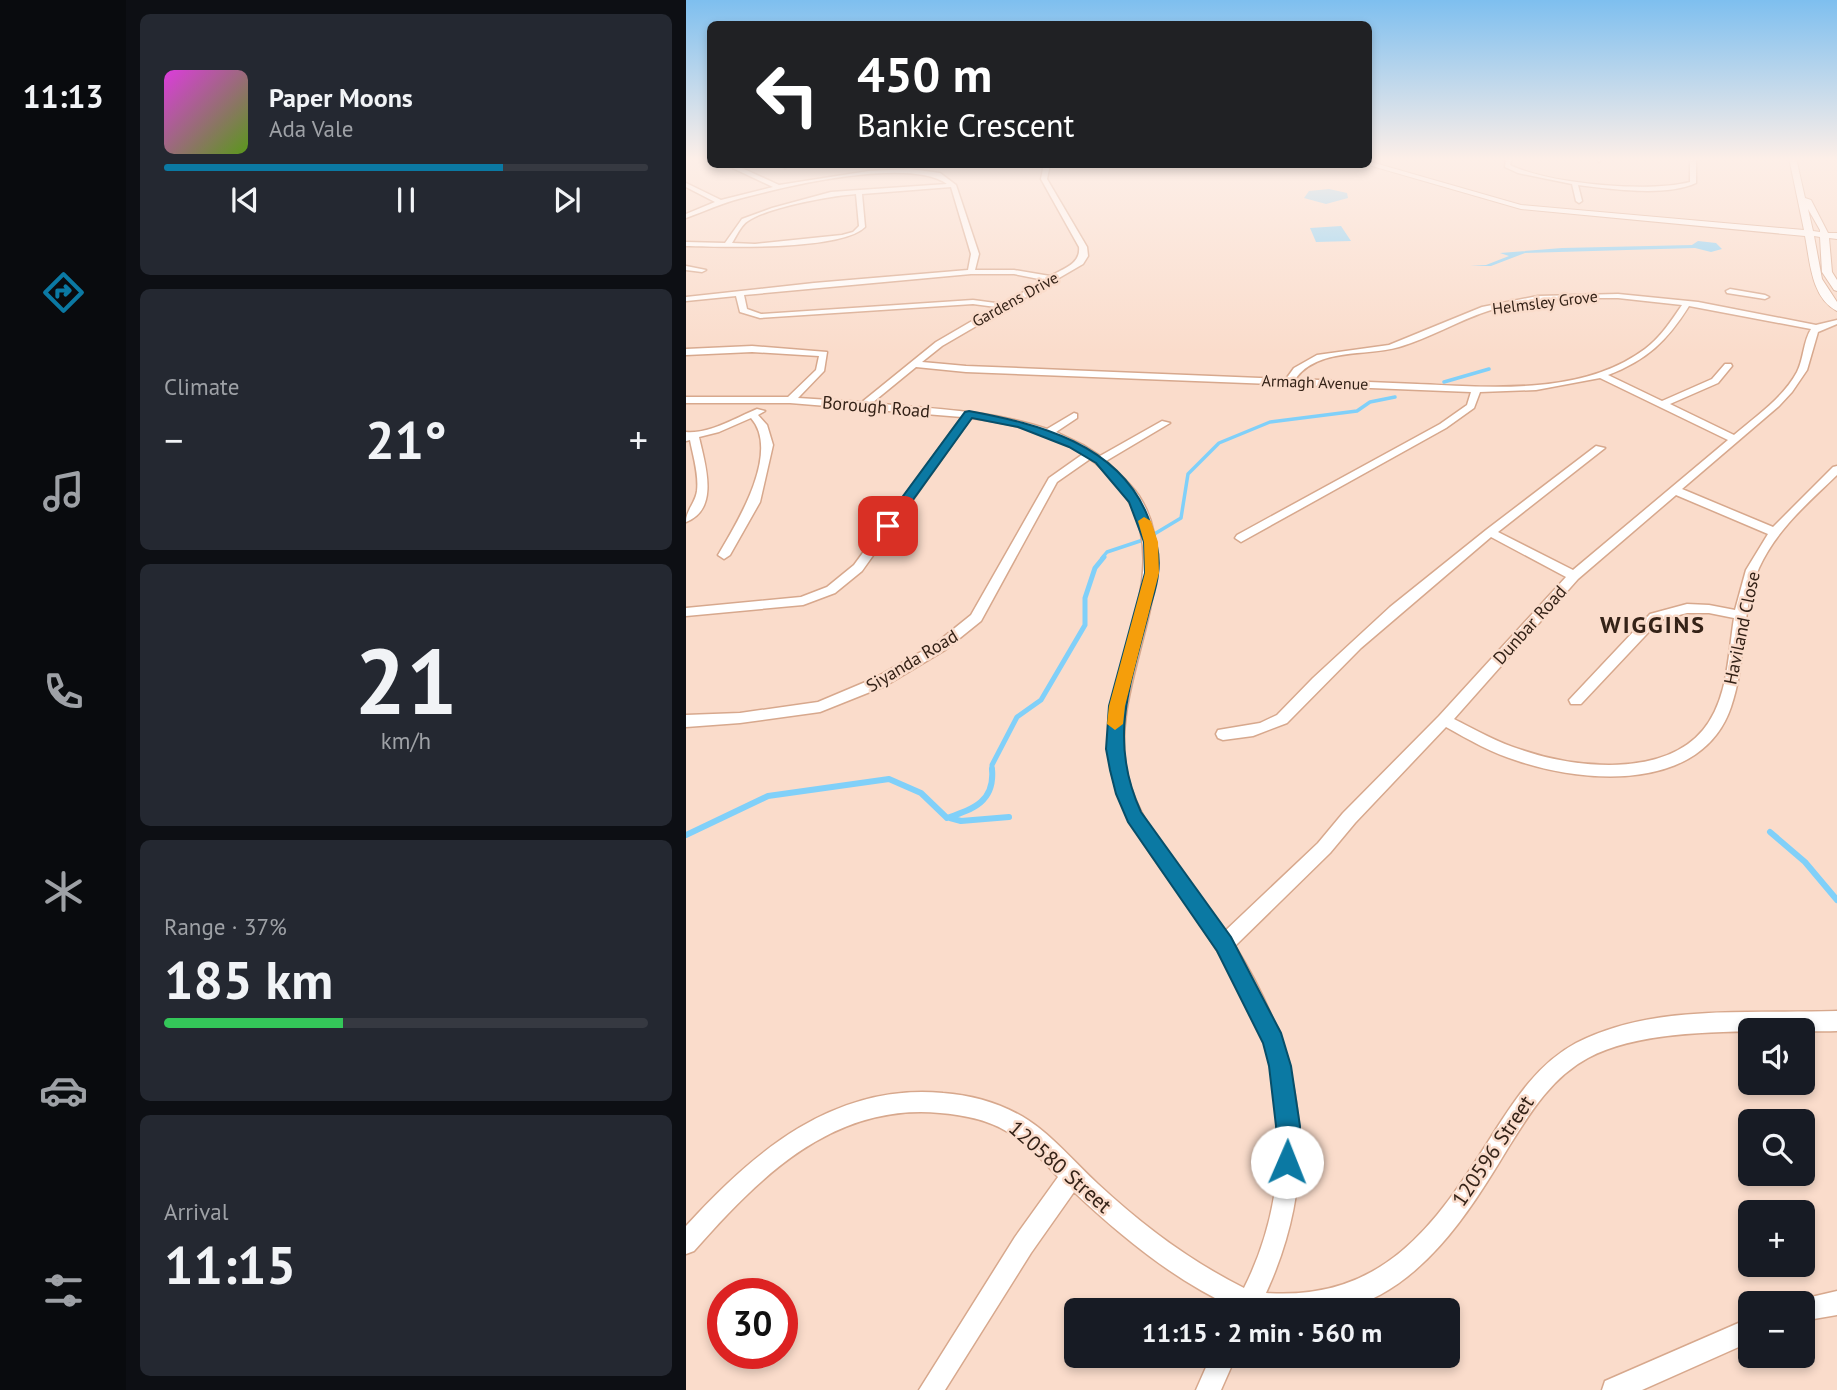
<!DOCTYPE html>
<html lang="en">
<head>
<meta charset="utf-8">
<style>
  :root { --surface:#171b24; --page:#242831; --text:#f1f3f6; --muted:#9ea1a6; --line:#363941; --accent:#0b79a3 }
  body { margin:0; font-family:"PT Sans",sans-serif; background:var(--page); color:var(--text); height:100vh; display:flex; flex-direction:column; font-size:26px; white-space:nowrap }
  * { box-sizing:border-box; margin:0 }
  p { font-size:23px; color:var(--muted) }
  .icon { flex:none; width:38px; height:38px; fill:none; stroke:currentColor; stroke-width:2; stroke-linecap:round; stroke-linejoin:round }
  .map { position:relative; flex:1; overflow:hidden }
  .sheet { display:flex; flex-direction:column; gap:14px; padding:14px; background:#0d0f14; width:560px }
  .sheet>* { flex:none }
  .top-card { position:absolute; left:21px; top:21px; width:665px; height:147px; border-radius:10px; box-shadow:0 4px 10px #0003; background:#202124; color:#fff; overflow:hidden }
  .controls { position:absolute; left:1052px; top:1018px; display:grid; gap:14px }
  .controls a { display:grid; place-items:center; width:77px; height:77px; border-radius:10px; background:var(--surface); box-shadow:0 4px 10px #0003; font-size:35px }
  .speed { position:absolute; left:21px; top:1278px; display:flex; gap:14px; font-size:35px; font-weight:700; text-align:center }
  .speed>* { display:grid; place-content:center; width:91px; height:91px; border-radius:50%; background:var(--surface); box-shadow:0 4px 10px #0003; line-height:1 }
  .speed .limit { border:10px solid #d22; background:#fff; color:#111 }
  .pin { position:absolute; display:grid; place-items:center; width:60px; height:60px; color:#fff; margin:-30px; border-radius:14px; box-shadow:0 4px 10px #0006 }
  .me { position:absolute; width:77px; margin:-38px; rotate:1deg; stroke-linejoin:round; filter:drop-shadow(0 0 5px #0008) }
  .turn { display:flex; align-items:center; gap:24px; height:147px; padding:0 35px; font-size:32px }
  .turn .icon { width:91px; height:91px; stroke-width:2.5 }
  .turn b { display:block; font-size:49px; line-height:60px }
  .big { font-size:52px; font-weight:600; line-height:1.1 }
  .sheet .widget { flex:1; display:flex; flex-direction:column; justify-content:center; gap:10px; min-width:0; padding:0 24px; border-radius:10px; background:var(--page) }
  .sheet .dial { align-items:center; gap:0 }
  .dial b { font-size:91px; line-height:1 }
  .song { display:flex; align-items:center; gap:21px }
  .cover { width:84px; height:84px; border-radius:10px; background:linear-gradient(135deg,hsl(300 70% 55%),hsl(90 70% 35%)) }
  .played { height:7px; border-radius:4px; background:linear-gradient(90deg,var(--accent) 70%,var(--line) 70%) }
  .keys { display:flex; justify-content:space-around; direction:ltr }
  .heat { display:flex; justify-content:space-between; align-items:center; font-size:38px; direction:ltr }
  .charge { height:10px; border-radius:5px; background:linear-gradient(90deg,#34c759 37%,var(--line) 0) }
  .trip { position:absolute; left:378px; top:1298px; width:396px; height:70px; border-radius:10px; background:var(--surface); box-shadow:0 4px 10px #0003; font-weight:600; line-height:70px; text-align:center }
  main { display:flex; flex:1; min-height:0 }
  .tab-bar { display:flex; flex-direction:column; width:126px; justify-content:space-around; align-items:center; background:#090b0e; color:var(--muted) }
  .tab-bar .icon { width:49px; height:49px }
  .tab-bar .active { color:var(--accent) }
  .tab-bar b { font-size:32px; color:var(--text) }
  .map>svg:first-child { display:block }
  .water { fill:#80d0f9 }
  .lines { fill:none; stroke-linecap:round; stroke-linejoin:round }
  .stream-far2 { stroke:#80d0f9; stroke-width:3.5 }
  .stream-far1 { stroke:#80d0f9; stroke-width:5 }
  .stream { stroke:#80d0f9; stroke-width:6 }
  .minor-casing { stroke:#d7a88d; stroke-width:3 }
  .tertiary-casing { stroke:#d7a88d; stroke-width:2 }
  .minor { fill:#fff; fill-rule:evenodd }
  .tertiary { fill:#fff; fill-rule:evenodd }
  .route { fill:#0b79a3; stroke:#074f6a; stroke-width:2 }
  .slow { fill:#f59e0b }
  .labels { text-anchor:middle; stroke-width:5; stroke-linejoin:round; paint-order:stroke }
  .far-street-label { font-size:16px; fill:#342217; stroke:#fadccb }
  .street-label { font-size:18px; fill:#342217; stroke:#fadccb }
  .near-street-label { font-size:21px; fill:#342217; stroke:#fadccb }
  .district-label { font-size:24px; font-weight:bold; letter-spacing:2px; fill:#342217; stroke:#fadccb }
</style>
</head>
<body>
<main>
<nav class="tab-bar">
<b>11:13</b>
<svg class="icon active" aria-label="directions" viewBox="0 0 24 24"><path d="M12 3l9 9-9 9-9-9zM9 14v-3h6M13 9l2 2-2 2"/></svg>
<svg class="icon" aria-label="music" viewBox="0 0 24 24"><path d="M9 18V5l10-2v13"/><circle cx="6" cy="18" r="3"/><circle cx="16" cy="16" r="3"/></svg>
<svg class="icon" aria-label="phone" viewBox="0 0 24 24"><path d="M5 4h4l2 5-3 2q2 4 5 5l2-3 5 2v4C11 20 4 13 5 4z"/></svg>
<svg class="icon" aria-label="climate" viewBox="0 0 24 24"><path d="M12 3v18M4 7l16 10M4 17L20 7"/></svg>
<svg class="icon" aria-label="car" viewBox="0 0 24 24"><path d="M5 17H2v-5l4-1 3-4h7l3 4 3 1v5h-3M9 17h6M6 11h13"/><circle cx="7" cy="17" r="2"/><circle cx="17" cy="17" r="2"/></svg>
<svg class="icon" aria-label="filters" viewBox="0 0 24 24"><path d="M4 7h16M4 17h16"/><circle cx="9" cy="7" r="2"/><circle cx="15" cy="17" r="2"/></svg>
</nav>
<section class="sheet">
<div class="widget">
<div class="song"><i class="cover"></i><div><b>Paper Moons</b><p>Ada Vale</p></div></div>
<div class="played"></div>
<div class="keys"><svg class="icon" aria-label="previous" viewBox="0 0 24 24"><path d="M18 5L8 12l10 7zM5 5v14"/></svg><svg class="icon" aria-label="pause" viewBox="0 0 24 24"><path d="M8 5v14M16 5v14"/></svg><svg class="icon" aria-label="next" viewBox="0 0 24 24"><path d="M6 5l10 7-10 7zM19 5v14"/></svg></div>
</div>
<div class="widget"><p>Climate</p>
<div class="heat"><a>−</a><b class="big">21°</b><a>+</a></div>
</div>
<div class="widget dial"><b>21</b><p>km/h</p></div>
<div class="widget"><p>Range · 37%</p><b class="big">185 km</b><div class="charge"></div></div>
<div class="widget"><p>Arrival</p><b class="big">11:15</b></div>
</section>
<div class="map">
<svg width="1151" height="1390" viewBox="0 0 1151 1390">
  <rect width="100%" height="100%" fill="#fadccb"/>
  <path class="water" d="M643,189L661,193L662,198L640,204L618,198L623,191Z
    M655,226L665,241L630,242L624,228Z
    M1012,241L1030,243L1036,249L1025,252L1009,248L839,253L805,266H784L800,265L823,256L814,253L876,248L1006,245Z"/>
  <g class="lines">
    <path class="stream-far2" d="M758,382L803,369
      M416,558L421,552L460,539L495,518L502,474L533,443L584,422L671,411L684,402L709,397"/>
    <path class="stream-far1" d="M306,771V765L331,717L355,700L399,625V598L409,568L418,557"/>
    <path class="stream" d="M264,818L275,821L323,817
      M1084,832L1119,862L1151,900
      M0,835L82,796L203,779L235,793L261,818C287,809 309,802 306,769"/>
    <defs>
      <path id="minor" d="M820,158H826L824,165C863,184 962,193 1004,182V158H1010V183C980,197 925,189 892,185L896,201L893,203L890,201L886,184L832,173L819,167Z
        M911,158H917L913,162Z
        M38,164H47L93,185L183,171L223,169L254,173L270,185L293,254L289,270H328L364,276C377,269 395,264 393,247L355,179L358,164H364L361,179L401,247L402,256L397,264L256,346L236,362L280,366L600,379L608,368L631,355L703,345L796,307L852,296L932,294L1012,302L1130,325L1151,320V324L1132,332L1121,370L1106,392L1093,406L996,489L1087,527L1147,467L1151,466V475C1122,503 1090,530 1073,568C1054,612 1061,661 1045,707C1016,792 901,784 832,761C806,753 783,740 760,727L669,823L644,853L549,946C619,1058 636,1171 580,1293C697,1301 749,1226 805,1137C828,1101 851,1064 890,1043C968,1003 1066,1014 1151,1011V1031C1082,1033 964,1024 902,1058C865,1078 844,1113 822,1148C783,1213 734,1291 655,1310C645,1312 633,1311 623,1311C598,1311 574,1311 549,1311V1308C488,1280 436,1237 388,1192L345,1253L259,1390H233L329,1237L372,1177C356,1160 341,1142 320,1131C300,1119 277,1115 254,1113C147,1103 73,1177 8,1251L0,1254V1226C68,1151 149,1083 257,1093C286,1095 317,1104 342,1120C368,1137 389,1163 412,1184C456,1225 504,1261 558,1288C598,1209 605,1109 572,1026C555,985 530,948 505,911C476,868 439,827 426,775C403,679 504,567 430,484C422,475 415,466 404,459L371,482L295,621L259,650L199,686L134,712L54,723L0,727V715L54,713L132,702L189,678L249,644L285,615L363,478L397,454C365,432 324,423 285,418L176,571L149,593L117,605L0,616V608L115,597L141,587L168,565L276,417L104,403H0V397H102L130,370L133,356L66,352L0,355V349L66,346L141,352L138,371L112,398L176,402L250,342L310,307L287,304L74,318L54,312L50,296L0,301V297L128,283L282,270L285,254L265,187L176,194L179,227C155,251 36,247 0,246V242L39,243L56,219L86,208L145,192L261,184C223,157 101,186 56,198C36,203 19,211 0,218V214L29,202L0,187V183L35,200L87,187ZM170,194L173,226L167,232L156,235L69,244L46,243C50,237 55,225 62,221C83,207 144,196 170,194ZM285,274H328L358,280L317,304L287,300L75,314L61,309L58,295ZM892,298H932L996,305C985,321 975,337 959,349C896,396 805,387 731,384C691,382 650,381 609,379C633,347 678,357 713,347C744,338 771,321 802,311C831,301 862,300 892,298ZM1003,306L1125,329C1117,342 1118,358 1111,372C1097,398 1070,416 1048,435L984,404L1032,383L1046,366L1045,364H1039L1026,379L976,401L922,375C961,360 981,341 1003,306ZM230,367L280,372L785,392L781,405L754,424L551,535L549,538L555,542L760,428L788,408L794,392L850,390L914,378L1042,440L887,570L812,532L919,448L910,446L800,530L704,607L627,678L591,715L574,723L532,730L530,734L532,738L537,740L567,736L601,723L675,648L805,537L880,577L753,716L657,813L632,843L539,931C507,884 453,830 441,773C421,683 505,576 453,496C444,483 431,472 420,461L484,423L476,421L414,456L397,445L370,432L391,418V414L388,413L361,429C305,410 245,409 186,403ZM990,495L1082,534L1060,570L1049,610L1023,605L1001,604L964,614L883,700L885,704H895L974,620L1001,613H1023L1048,618C1042,655 1042,700 1017,730C977,778 888,768 836,750C812,743 790,730 768,719L892,579Z
        M97,164H103L99,168Z
        M0,266L20,270L16,272L0,270Z
        M1044,289L1079,295L1083,297L1079,299L1041,293L1040,291Z
        M71,409L79,411L72,415L81,425L87,445L74,502L44,555L38,559L32,555C51,523 95,452 65,418L33,432L13,437C19,464 34,509 0,522C0,510 9,504 11,491C13,474 7,456 4,440L0,441V432C24,434 49,418 71,409Z
        M1151,1291V1315L1116,1321V1304H1106L1108,1301Z
        M1064,1318V1342L956,1390H916L919,1381Z
        M525,1356H550L535,1390H510Z"/>
      <path id="tertiary" d="M1103,158H1110L1119,198L1125,200L1142,233H1151V239L1143,238L1146,272L1151,280V291L1148,290L1136,272L1134,237L1128,236L1136,279L1151,302V311C1125,298 1124,261 1119,236L835,209L679,164L685,162L835,205L1118,230ZM1122,209L1134,230V232L1127,231Z"/>
    </defs>
    <use href="#minor" class="minor-casing"/>
    <use href="#tertiary" class="tertiary-casing"/>
    <use href="#minor" class="minor"/>
    <use href="#tertiary" class="tertiary"/>
  </g>
  <linearGradient id="sky" x2="0" y2="1"><stop stop-color="#7ebfef"/><stop offset="0.45" stop-color="#fdefe8"/><stop offset="1" stop-color="#fdefe8" stop-opacity="0"/></linearGradient>
  <rect width="1151" height="353" fill="url(#sky)"/>
  <path class="route" d="M283,411C353,424 433,444 462,517C469,536 475,553 472,574C471,588 465,602 462,615C444,687 422,740 455,812L545,937L595,1033L605,1066L614,1126L613,1162L610,1170L601,1174L593,1170L589,1162L590,1126L583,1066L577,1043L531,951L442,822L430,794L424,770L420,749L423,706L459,573L458,542L443,502L410,463L383,447L332,427L286,418L206,529L202,530L195,526L279,412Z"/>
  <path class="slow" d="M458,517L465,521L472,542L473,573L439,706L437,724L429,730L421,724L423,706L459,573L458,542L452,521Z"/>
  <g class="labels">
    <g class="far-street-label">
      <text transform="translate(329 299) rotate(-29)" y="6">Gardens Drive</text>
      <text transform="translate(859 302) rotate(-7)" y="6">Helmsley Grove</text>
      <text transform="translate(629 382) rotate(2)" y="6">Armagh Avenue</text>
    </g>
    <g class="street-label">
      <text transform="translate(190 407) rotate(5)" y="6">Borough Road</text>
      <text transform="translate(844 625) rotate(-48)" y="6">Dunbar Road</text>
      <text transform="translate(1056 628) rotate(-78)" y="6">Haviland Close</text>
      <text transform="translate(226 661) rotate(-31)" y="6">Siyanda Road</text>
    </g>
    <g class="near-street-label">
      <text transform="translate(807 1151) rotate(-56)" y="7">120596 Street</text>
      <text transform="translate(374 1167) rotate(41)" y="7">120580 Street</text>
    </g>
    <g class="district-label">
      <text x="967" y="633">WIGGINS</text>
    </g>
  </g>
</svg>
<div class="controls">
<a><svg class="icon" aria-label="sound" viewBox="0 0 24 24"><path d="M4 9h4l5-4v14l-5-4H4zM17 9q2 3 0 6"/></svg></a>
<a><svg class="icon" aria-label="search" viewBox="0 0 24 24"><circle cx="10" cy="10" r="6"/><path d="M15 15l6 6"/></svg></a>
<a>+</a>
<a>−</a>
</div>
<div class="speed"><div class="limit">30</div></div>
<div class="pin" style="left:202px;top:526px;background:#d93025"><svg class="icon" aria-label="arrive" viewBox="0 0 24 24"><path d="M6 21V4h12l-3 4 3 4H6"/></svg></div>
<svg class="me" style="left:601px;top:1162px" viewBox="-20 -20 40 40"><circle r="19" fill="#fff"/><path d="M0-13L10 11 0 6-10 11z" fill="#0b79a3"/></svg>
<div class="trip">11:15 · 2 min · 560 m</div>
<div class="top-card">
<div class="turn"><svg class="icon" aria-label="left" viewBox="0 0 24 24"><path d="M17 20v-9H6M10 6l-5 5 5 5"/></svg><div><b>450 m</b>Bankie Crescent</div></div>
</div>
</div>
</main>
</body>
</html>
